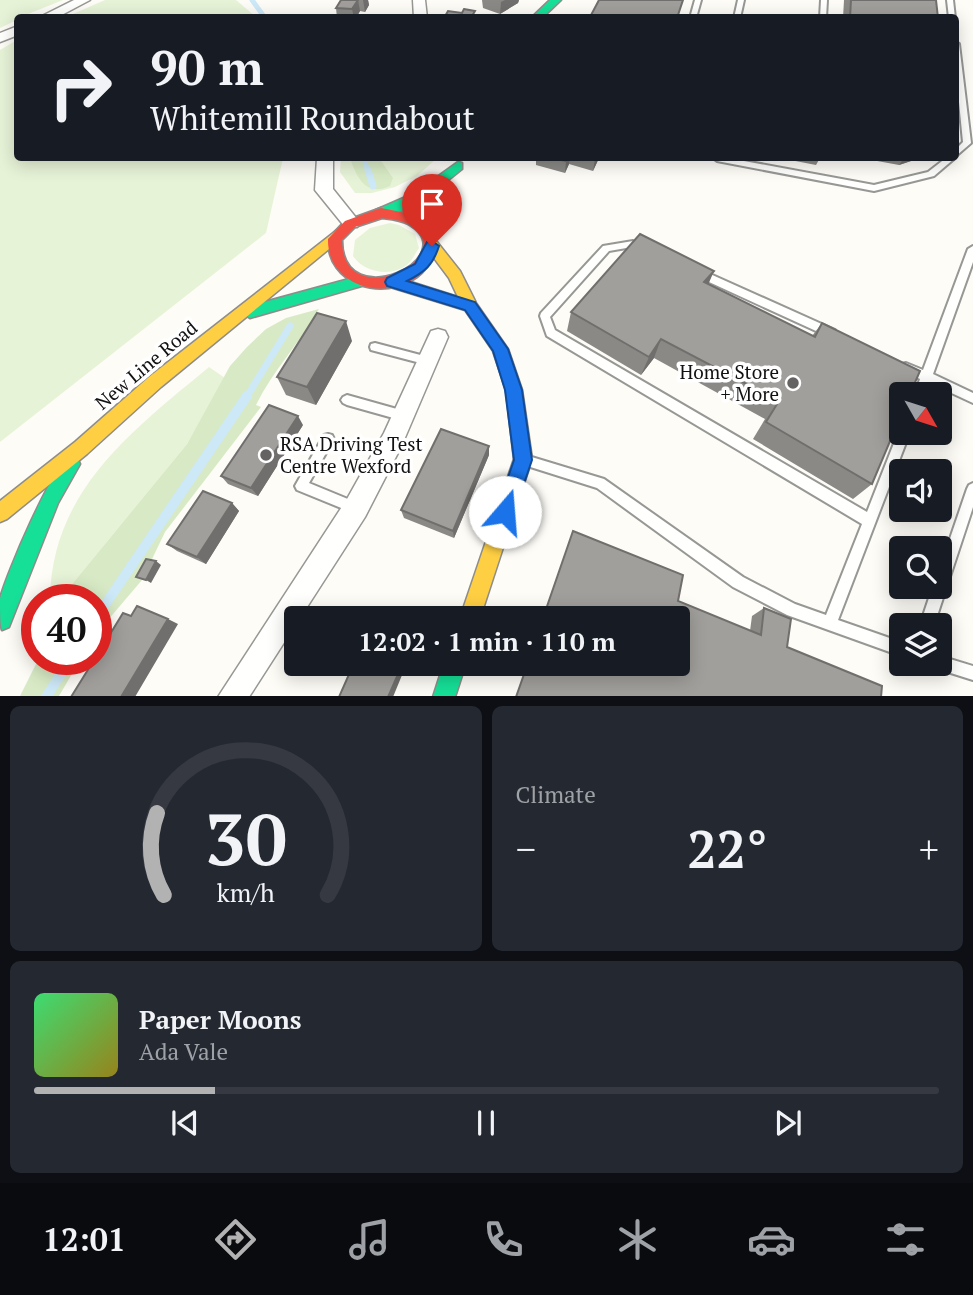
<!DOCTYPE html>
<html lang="en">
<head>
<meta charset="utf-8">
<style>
  :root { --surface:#171b24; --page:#242831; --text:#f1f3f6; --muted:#9ea1a6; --line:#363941; --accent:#b2b2b3 }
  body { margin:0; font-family:"PT Serif",serif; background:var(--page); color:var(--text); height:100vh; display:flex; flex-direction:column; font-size:26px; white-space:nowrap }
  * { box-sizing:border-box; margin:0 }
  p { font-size:23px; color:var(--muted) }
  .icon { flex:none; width:38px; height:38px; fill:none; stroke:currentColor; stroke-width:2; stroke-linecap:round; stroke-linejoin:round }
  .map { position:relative; height:696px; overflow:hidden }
  .sheet { display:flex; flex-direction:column; gap:10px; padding:10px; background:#0d0f14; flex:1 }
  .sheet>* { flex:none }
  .banner { position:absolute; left:14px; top:14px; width:945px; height:147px; border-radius:7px; box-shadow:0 4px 18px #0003; background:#171b24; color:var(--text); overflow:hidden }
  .needle { width:46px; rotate:129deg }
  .buttons { position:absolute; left:889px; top:382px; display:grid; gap:14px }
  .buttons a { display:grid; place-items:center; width:63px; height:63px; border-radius:7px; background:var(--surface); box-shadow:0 4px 18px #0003; font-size:35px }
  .speed { position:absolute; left:21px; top:584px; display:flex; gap:14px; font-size:35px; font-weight:700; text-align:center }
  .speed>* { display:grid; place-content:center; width:91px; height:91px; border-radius:50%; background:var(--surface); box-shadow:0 4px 18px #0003; line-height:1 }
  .speed .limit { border:10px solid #d22; background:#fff; color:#111 }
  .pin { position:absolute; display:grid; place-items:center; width:60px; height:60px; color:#fff; margin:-72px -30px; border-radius:50% 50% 50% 0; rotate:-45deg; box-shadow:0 0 7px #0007 }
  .pin .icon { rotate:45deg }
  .me { position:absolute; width:77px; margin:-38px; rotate:18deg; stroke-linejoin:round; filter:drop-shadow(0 0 5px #0008) }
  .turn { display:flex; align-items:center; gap:24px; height:147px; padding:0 21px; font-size:32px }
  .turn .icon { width:91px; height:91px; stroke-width:2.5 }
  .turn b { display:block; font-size:49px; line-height:60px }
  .big { font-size:52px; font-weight:700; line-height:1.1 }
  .sheet .widget { flex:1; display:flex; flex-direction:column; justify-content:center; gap:10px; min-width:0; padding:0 24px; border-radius:10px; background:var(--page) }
  .sheet .dial { align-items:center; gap:0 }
  .dial svg { height:182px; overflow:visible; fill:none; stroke:var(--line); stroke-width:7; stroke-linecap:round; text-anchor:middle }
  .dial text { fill:var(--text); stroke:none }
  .song { display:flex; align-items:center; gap:21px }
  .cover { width:84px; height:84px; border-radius:10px; background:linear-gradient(135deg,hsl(140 70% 55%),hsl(50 70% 35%)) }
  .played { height:7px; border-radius:4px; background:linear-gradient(90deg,var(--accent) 20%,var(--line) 20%) }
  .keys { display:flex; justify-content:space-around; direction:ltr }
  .heat { display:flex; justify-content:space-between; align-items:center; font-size:38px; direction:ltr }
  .sheet .tiles { flex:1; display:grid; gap:10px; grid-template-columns:1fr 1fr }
  .widget:last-child { grid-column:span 2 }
  .trip { position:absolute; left:284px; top:606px; width:406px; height:70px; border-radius:7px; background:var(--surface); box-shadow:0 4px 18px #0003; font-weight:700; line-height:70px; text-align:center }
  .tab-bar { display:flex; height:112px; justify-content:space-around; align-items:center; background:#090b0e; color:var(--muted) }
  .tab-bar .icon { width:49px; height:49px }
  .tab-bar .current { color:var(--accent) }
  .tab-bar b { font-size:32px; color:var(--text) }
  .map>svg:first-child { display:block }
  .green { fill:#e7f3d7 }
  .forest { fill:#d8eac5 }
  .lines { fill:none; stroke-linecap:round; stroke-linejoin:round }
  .stream-far2 { stroke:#cde8f7; stroke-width:5 }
  .stream-far1 { stroke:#cde8f7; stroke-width:7 }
  .stream { stroke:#cde8f7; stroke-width:10 }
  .lane-casing { stroke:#979795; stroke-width:4 }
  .street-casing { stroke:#979795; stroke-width:3 }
  .fast-casing { stroke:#8e8d8b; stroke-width:3 }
  .slow-casing { stroke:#8e8d8b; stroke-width:3 }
  .jam-casing { stroke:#8e8d8b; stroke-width:3 }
  .lane { fill:#fffffe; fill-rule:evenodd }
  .street { fill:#fffffe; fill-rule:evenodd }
  .fast { fill:#16e098; fill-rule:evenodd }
  .slow { fill:#ffcf43; fill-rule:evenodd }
  .jam { fill:#f24e42; fill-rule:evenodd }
  .wall { fill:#8a8986 }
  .shaded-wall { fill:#716f6d }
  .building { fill:#a19f9c; stroke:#716f6d; stroke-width:2 }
  .route { fill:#1a73e8; stroke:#114b97; stroke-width:2 }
  .poi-dot { fill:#646362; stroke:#fff; stroke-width:2.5 }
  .labels { text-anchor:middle; stroke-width:7; stroke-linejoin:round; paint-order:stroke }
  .street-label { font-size:19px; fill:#111; stroke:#fff }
  .poi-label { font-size:19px; fill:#111; stroke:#fff; text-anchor:end }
</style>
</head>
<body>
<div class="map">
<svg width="973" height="697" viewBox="0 0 973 697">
  <rect width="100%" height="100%" fill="#fdfcf7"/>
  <path class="green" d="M0,0H63L18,18L17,20L0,28Z
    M105,0H236L256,17H66Z
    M17,40L18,158H283L266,233L0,442V50Z
    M341,158H437L417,176L395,187L372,193H355L340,172Z
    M390,223L399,225L415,234L419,248C416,252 413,259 409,263C393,278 364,273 353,256L355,240L370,228Z
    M209,367L225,378L187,444L59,600H50C51,491 132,431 209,367Z"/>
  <path class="forest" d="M350,158H379L393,178L390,186C366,197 357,178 350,158Z
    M319,309C300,343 273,370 256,405L261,407L165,532L142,580L96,634V600H59L187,444L230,366L247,347L266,329L286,318Z
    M38,660H80L59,696H20Z"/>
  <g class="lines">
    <path class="stream-far2" d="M252,0L265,18
      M364,158L368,172"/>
    <path class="stream-far1" d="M368,170L373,186
      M246,398L290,326"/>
    <path class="stream" d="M96,618L247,396
      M46,697L70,660"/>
    <defs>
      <path id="lane" d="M695,0H701L696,18H690Z
        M738,0H744L740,18H734Z
        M821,0H827L826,18H820Z
        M947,0H953L955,18H949Z
        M956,42L959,44L971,143L956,156V149L963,142L956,72Z
        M713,158H728L874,185L928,172L946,158H955L934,176L874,191L717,161Z
        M633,241L646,246L648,248L646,250L643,251L632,247L609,251L550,317L555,330L867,512L900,428H901V432H910L838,620L901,642V656L787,615L733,587L597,488L521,464L519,460L521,456L525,455L604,479L743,577L795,604L826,615L862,524L547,336L540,316L541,313L603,246Z
        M973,246V262L933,374L973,393V403L930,383L926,394H915L920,379L902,370L901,367L902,364L906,363L923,370L968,249Z
        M699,269L835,330L836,333L835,336H827L696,276L694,273L696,270Z
        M375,343L428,357L432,358L433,361L432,364L428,365L371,350L370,347L371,344Z
        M347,395L404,411L408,412L410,416L408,420L404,421L347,405L343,403L341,400L343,397Z
        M328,434L332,435L334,439L309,483L360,504L362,508L360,512L356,514L297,490L295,486L324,435Z
        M973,483V507L934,625H920L933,586H940V568L967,489L969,485Z
        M940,656L973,666V680L935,668L933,663H940Z"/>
      <path id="street" d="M74,0H90L56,18H38Z
        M413,0H425L427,18H414Z
        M18,26V35L0,42V33Z
        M317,158H333V189L357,219L360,223L357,227H345L315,190Z
        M438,329L445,331L448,337L401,447L365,517L300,618H296V624L249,697H218L347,499L384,433L431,331Z"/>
      <path id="fast" d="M550,0H561L542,18H531Z
        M458,162L462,163V169C445,183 399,221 376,216V210L415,193Z
        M360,276L365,277L367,281L365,285L250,318L242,312L250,306Z
        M71,456L77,458L80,464L58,503L9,627L2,630C0,624 0,608 0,599C5,577 54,462 71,456Z
        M444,663H466L455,697H433Z"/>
      <path id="slow" d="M341,227L348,232L346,235L161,387L87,454L7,519L0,522V501L75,442L149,377Z
        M432,241L437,242L460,271L476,303L508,349L522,390L532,459L480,618H460L514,459L506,390L493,351L465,310L387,286L385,282L392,276L458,297L449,278L425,246Z"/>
      <path id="jam" d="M381,208C409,214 428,214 437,245C433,258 428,269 417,277C383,302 327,285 328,239L345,221ZM382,218C390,219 401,220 408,224C466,257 342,317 342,240L355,227Z"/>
    </defs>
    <use href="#lane" class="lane-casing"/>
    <use href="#street" class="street-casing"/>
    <use href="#fast" class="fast-casing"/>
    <use href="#slow" class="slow-casing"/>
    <use href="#jam" class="jam-casing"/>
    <use href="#lane" class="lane"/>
    <use href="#street" class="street"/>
    <use href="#fast" class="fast"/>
    <use href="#slow" class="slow"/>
    <use href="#jam" class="jam"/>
  </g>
  <path class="wall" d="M341,0H368L369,5L365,12L360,11L356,18H337L336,8Z
    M482,0H519L518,3L500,14L483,8Z
    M844,0H936L938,18H843Z
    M536,158H599L593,171L569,164L565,173L536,165Z
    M780,158H820L816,165Z
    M861,158H920L899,165Z
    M708,284L812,336L822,323L872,484L853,499L753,439L765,419L654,358L641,375L567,331L571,312Z
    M352,341L316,405L286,395L277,377Z
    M303,425L258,496L228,484L221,476Z
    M489,446V455L454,538L404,518L401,510Z
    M232,503L239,511L206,564L177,551L167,544Z
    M678,601L750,631L752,616L764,608L787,647Z"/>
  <path class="shaded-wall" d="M358,0L360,11L356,18H354L352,9Z
    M363,0H368L369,5L365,12Z
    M505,0H519L518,3L500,14L501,2Z
    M568,158H570L569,164L565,173L566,161Z
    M595,158H599L593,171L595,159Z
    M904,158H920L899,165Z
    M714,271L705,292L704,282Z
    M346,321L352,341L316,405L307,387Z
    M661,339L654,358L641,375L649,357Z
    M298,416L303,425L258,496L251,488Z
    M489,446V455L454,538L453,531Z
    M232,503L239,511L206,564L197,557Z
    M156,561L161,565L151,583L146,580Z
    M168,619L178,624L135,697H121Z
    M403,663H407L393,697H388Z"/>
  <path class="building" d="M341,0H358L352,9L336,8Z
    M599,0H683L677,18L590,17Z
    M851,0H936L938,18H850Z
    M464,9L475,11L472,16H476L475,18H444L448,11L462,13Z
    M553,158H568L566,161Z
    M640,234L714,271L704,282L815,337L822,323L920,371L910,394H901V415L872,484L766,422L779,401L661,339L649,357L571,312Z
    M317,313L346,321L307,387L277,377Z
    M269,405L298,416L251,488L221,476Z
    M441,429L489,446L453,531L401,510Z
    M203,491L232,503L197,557L167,544Z
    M573,531L683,575L678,601L761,635L764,608L791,619L787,647L882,686L881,697H516L528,663H677V618H543Z
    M146,559L156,561L146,580L136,577Z
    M137,606L168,619L121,697H71L94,660H96V657L123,613L131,616Z
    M354,663H403L388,697H339Z"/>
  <path class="route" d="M432,241L439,246C433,265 425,272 407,281L475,302L508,349L522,390L532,460L512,519L505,521L498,519L496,512L514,460L505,390L493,351L465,310L387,286L385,282L387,278L415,264L427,242Z"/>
  <g class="poi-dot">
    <circle cx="793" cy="383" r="7"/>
    <circle cx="266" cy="455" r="7"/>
  </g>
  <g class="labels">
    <g class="street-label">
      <text transform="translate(146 365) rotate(-40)" y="7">New Line Road</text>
    </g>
    <g class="poi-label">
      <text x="779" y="379">Home Store<tspan x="779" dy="22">+ More</tspan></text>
      <text x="280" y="451" text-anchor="start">RSA Driving Test<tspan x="280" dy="22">Centre Wexford</tspan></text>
    </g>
  </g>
</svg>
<div class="buttons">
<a><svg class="needle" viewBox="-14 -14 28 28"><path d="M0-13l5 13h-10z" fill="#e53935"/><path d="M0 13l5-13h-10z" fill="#9ea1a6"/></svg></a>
<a><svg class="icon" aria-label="sound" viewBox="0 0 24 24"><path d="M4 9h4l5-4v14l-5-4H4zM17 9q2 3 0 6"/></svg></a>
<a><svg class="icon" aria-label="search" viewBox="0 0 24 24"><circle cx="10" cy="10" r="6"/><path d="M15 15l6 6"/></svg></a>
<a><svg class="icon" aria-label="layers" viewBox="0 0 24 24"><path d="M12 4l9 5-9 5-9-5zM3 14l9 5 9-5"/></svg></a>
</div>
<div class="speed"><div class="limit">40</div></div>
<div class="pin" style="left:432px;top:246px;background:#d93025"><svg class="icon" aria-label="arrive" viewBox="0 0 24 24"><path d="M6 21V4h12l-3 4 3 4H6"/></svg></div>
<svg class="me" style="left:505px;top:512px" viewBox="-20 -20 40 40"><circle r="19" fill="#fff"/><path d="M0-13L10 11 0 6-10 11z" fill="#1a73e8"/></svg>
<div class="trip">12:02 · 1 min · 110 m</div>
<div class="banner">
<div class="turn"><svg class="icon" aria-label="right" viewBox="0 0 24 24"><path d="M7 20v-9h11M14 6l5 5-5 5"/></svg><div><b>90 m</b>Whitemill Roundabout</div></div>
</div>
</div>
<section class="sheet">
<div class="tiles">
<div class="widget dial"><svg viewBox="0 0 100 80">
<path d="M14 69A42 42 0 1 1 86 69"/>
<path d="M14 69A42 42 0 0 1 11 33" stroke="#b2b2b3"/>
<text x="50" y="56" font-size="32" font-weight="700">30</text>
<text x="50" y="72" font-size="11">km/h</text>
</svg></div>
<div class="widget"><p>Climate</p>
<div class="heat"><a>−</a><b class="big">22°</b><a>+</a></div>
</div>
<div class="widget">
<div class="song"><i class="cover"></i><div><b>Paper Moons</b><p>Ada Vale</p></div></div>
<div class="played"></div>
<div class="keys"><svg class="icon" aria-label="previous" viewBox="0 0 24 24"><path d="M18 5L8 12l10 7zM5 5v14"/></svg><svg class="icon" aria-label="pause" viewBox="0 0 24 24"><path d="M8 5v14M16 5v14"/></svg><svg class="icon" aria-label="next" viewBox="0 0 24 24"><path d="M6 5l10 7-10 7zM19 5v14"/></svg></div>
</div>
</div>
</section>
<nav class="tab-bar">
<b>12:01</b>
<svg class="icon current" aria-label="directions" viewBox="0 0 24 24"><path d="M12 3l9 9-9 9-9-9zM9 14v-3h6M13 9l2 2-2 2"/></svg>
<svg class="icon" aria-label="music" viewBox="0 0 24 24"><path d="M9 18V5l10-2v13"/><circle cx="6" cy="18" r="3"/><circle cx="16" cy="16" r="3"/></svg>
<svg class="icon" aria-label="phone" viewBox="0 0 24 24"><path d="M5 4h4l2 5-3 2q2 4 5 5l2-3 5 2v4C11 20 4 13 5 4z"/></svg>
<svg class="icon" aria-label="climate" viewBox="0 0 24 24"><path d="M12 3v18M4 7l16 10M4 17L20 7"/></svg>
<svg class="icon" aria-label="car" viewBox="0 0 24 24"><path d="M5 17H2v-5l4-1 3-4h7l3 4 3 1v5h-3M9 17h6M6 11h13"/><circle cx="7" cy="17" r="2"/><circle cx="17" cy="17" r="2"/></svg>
<svg class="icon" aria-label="filters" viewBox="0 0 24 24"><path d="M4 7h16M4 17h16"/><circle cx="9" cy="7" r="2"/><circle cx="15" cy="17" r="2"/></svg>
</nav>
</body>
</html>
